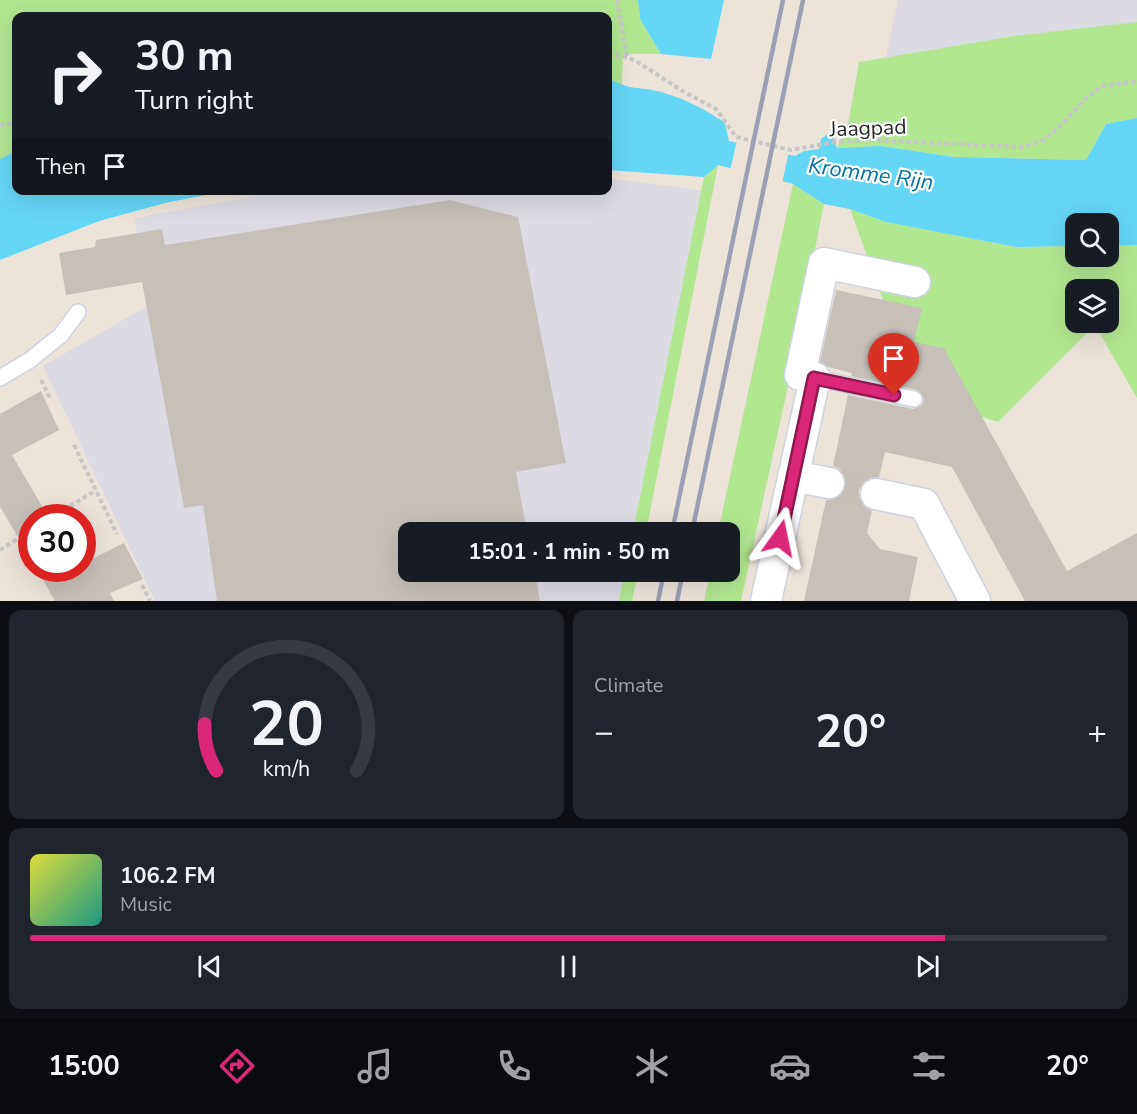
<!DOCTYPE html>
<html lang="en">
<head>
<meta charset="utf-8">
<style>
  :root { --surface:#171b24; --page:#20242c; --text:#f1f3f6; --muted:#9ea1a6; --line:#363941; --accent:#db2777 }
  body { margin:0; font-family:"Nunito Sans",sans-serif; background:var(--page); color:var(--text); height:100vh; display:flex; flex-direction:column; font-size:22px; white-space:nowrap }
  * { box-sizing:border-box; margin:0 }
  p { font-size:20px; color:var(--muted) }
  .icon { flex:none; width:33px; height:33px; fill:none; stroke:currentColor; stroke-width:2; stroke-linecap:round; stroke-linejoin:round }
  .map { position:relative; height:601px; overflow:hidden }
  .sheet { display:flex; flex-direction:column; gap:9px; padding:9px; background:#0d0f14; flex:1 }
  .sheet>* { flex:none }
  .banner { position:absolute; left:12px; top:12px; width:600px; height:183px; border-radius:12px; box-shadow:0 6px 24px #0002; background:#171b24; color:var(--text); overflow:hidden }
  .buttons { position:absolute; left:1065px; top:213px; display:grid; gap:12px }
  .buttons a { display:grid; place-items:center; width:54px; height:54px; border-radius:12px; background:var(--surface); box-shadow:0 6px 24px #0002; font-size:30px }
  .speed { position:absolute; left:18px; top:504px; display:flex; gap:12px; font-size:30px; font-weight:700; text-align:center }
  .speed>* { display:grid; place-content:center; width:78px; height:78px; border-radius:50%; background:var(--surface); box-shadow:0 6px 24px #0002; line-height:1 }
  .speed .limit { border:9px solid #d22; background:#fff; color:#111 }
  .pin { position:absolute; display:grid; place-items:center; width:51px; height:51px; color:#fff; margin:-62px -26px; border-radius:50% 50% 50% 0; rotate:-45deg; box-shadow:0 0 6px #0007 }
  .pin .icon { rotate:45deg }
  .me { position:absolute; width:66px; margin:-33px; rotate:12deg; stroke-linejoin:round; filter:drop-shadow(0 0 4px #0008) }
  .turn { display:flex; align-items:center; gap:21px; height:126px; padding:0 24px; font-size:27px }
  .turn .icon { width:78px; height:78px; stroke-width:2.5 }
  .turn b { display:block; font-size:42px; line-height:51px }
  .then { display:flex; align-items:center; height:57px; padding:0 24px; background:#0003; gap:12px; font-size:22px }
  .big { font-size:45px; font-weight:700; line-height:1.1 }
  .sheet .tile { flex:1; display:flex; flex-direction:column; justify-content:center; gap:9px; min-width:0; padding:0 21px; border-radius:12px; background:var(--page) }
  .sheet .dial { align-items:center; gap:0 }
  .dial svg { height:156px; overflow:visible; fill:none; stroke:var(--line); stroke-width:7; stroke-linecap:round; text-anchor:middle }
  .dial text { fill:var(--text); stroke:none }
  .song { display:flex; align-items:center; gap:18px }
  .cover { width:72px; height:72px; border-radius:9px; background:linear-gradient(135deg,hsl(60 70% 55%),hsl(170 70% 35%)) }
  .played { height:6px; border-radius:3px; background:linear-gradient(90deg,var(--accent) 85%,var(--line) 85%) }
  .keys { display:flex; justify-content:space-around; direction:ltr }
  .heat { display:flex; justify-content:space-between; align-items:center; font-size:33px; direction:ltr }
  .sheet .tiles { flex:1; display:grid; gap:9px; grid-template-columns:1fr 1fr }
  .tile:last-child { grid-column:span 2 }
  .trip { position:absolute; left:398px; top:522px; width:342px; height:60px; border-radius:12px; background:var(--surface); box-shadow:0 6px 24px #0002; font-weight:700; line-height:60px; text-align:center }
  .dock { display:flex; height:96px; justify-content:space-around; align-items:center; background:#090b0e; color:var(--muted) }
  .dock .icon { width:42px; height:42px }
  .dock .active { color:var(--accent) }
  .dock b { font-size:27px; color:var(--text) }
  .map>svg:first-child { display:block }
  .industrial { fill:#dcdae3 }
  .green { fill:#b2e791; fill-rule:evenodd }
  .water { fill:#64d6f6 }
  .pier { fill:#ece3d9 }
  .building { fill:#c7c0b9 }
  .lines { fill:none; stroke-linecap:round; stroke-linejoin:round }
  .minor-tunnel { stroke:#c5beb6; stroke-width:30; stroke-dasharray:30 15; stroke-linecap:butt }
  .service-casing { stroke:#ced3e3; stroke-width:18 }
  .minor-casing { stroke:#ced3e3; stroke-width:33 }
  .path { stroke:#c7c7c7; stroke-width:4; stroke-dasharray:4.5 3; stroke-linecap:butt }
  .service { stroke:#fff; stroke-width:15 }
  .minor { stroke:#fff; stroke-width:30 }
  .rail { stroke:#9ba0b4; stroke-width:4.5 }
  .route-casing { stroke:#8e194d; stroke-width:15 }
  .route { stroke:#db2777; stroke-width:10 }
  .labels { text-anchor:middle; stroke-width:4.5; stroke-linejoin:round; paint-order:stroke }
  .street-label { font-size:21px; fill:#282828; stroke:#fff }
  .water-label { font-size:22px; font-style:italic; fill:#0572a0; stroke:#fff }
</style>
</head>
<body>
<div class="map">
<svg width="1137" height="601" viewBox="0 0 1137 601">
  <rect width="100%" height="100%" fill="#ece3d9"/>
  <path class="industrial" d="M898,0H1137V55L880,85Z
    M608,178L704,191L636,532H408V572H628L622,601H155L43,366L146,307L135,218L285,191L608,190Z"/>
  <path class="green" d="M0,0H638L640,19L661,54H623L622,86L608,78V16H16V151L0,159Z
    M1137,22V118L1106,124L1086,160L954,157L881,146L837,148L849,119L859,62L1014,36Z
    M718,165L646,532H633L704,177Z
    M793,184L824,204L785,400L741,601H704L710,572H729V532H718Z
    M850,209L886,222L1016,247L1075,246L1076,256H1108L1109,246L1137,245V398L1095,325L998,422L918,397ZM1076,290H1108V322H1076Z
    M625,572H638L632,601H619Z"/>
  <path class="water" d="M638,0H724L711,59L661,54L640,19Z
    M608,78C630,91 639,86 661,92C683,98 707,110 725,123L729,141L795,156L804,151L819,149L821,139L832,131L837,148L881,146L954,157L1086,160L1106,124L1137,118V245L1109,246L1108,224H1076L1075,246L1016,247L886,222L850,209L824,204L793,184L718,165L704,177L608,170Z
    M16,151V190L228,191L169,202L99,221L0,260V159Z"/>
  <path class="pier" d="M737,140L789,151L782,184L730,171Z"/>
  <path class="building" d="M450,200L518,217L566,463L516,472L527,532H408V572H535L540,601H217L203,505L184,508L142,282L66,295L59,253L95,247L96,240L162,229L165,245Z
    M836,290L922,308L914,342L944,348L1067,571L1137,533V601H1025L952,467L885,452L879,477L871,478L864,482L859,490L860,499L864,506L872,511L867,533L880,549L918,557L909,601H804L826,500L835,499L842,494L846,487L845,477L841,470L833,466L848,395L913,409L921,406L924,400L923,395L917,390L851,376L852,373L828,367L820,362Z
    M41,391L59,430L12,455L49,518H32V560L0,507V414Z
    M124,543L143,579L110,593L114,601H55L36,568H82V564Z"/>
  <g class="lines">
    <path class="minor-tunnel" d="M829,483L876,494"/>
    <defs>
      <path id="service" d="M0,378L30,360L61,335L78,312
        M815,378L914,399"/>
      <path id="minor" d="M793,476L829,483
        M876,494L924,504L975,601
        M766,601L815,378L800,375L824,263L915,282"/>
    </defs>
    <use href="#service" class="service-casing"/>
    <use href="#minor" class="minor-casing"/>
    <path class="path" d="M617,0L627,57
      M608,53L627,57L641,64L684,92L716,109L736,137L791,150L835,142L871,140L1021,147L1042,141L1059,127L1087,97L1103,86L1137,81
      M0,125L16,123
      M41,380L50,398
      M74,445L117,534
      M51,518L96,490
      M0,550L32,530
      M142,585L150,601"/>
    <use href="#service" class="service"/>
    <use href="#minor" class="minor"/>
    <path class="rail" d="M672,532L783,0
      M692,532L803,0
      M658,601L664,572
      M677,601L683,572"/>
  </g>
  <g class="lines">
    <defs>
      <path id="route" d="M780,538L814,378L894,395"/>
    </defs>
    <use href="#route" class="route-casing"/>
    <use href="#route" class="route"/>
  </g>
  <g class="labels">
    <g class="street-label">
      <text transform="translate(868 128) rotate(-2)" y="7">Jaagpad</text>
    </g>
    <g class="water-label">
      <text transform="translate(871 173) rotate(8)" y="8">Kromme Rijn</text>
    </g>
  </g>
</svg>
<div class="buttons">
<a><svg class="icon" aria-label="search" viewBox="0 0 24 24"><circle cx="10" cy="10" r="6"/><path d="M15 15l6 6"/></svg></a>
<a><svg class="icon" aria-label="layers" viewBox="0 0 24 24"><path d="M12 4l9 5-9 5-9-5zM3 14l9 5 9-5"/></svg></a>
</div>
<div class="speed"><div class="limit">30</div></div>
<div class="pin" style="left:894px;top:395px;background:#d93025"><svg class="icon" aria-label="arrive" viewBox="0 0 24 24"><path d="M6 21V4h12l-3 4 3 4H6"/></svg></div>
<svg class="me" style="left:780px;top:538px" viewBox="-20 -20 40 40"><path d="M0-17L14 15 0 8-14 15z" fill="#db2777" stroke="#fff" stroke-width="4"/></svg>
<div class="trip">15:01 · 1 min · 50 m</div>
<div class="banner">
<div class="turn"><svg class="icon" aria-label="right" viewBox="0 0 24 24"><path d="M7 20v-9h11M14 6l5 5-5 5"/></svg><div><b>30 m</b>Turn right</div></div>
<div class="then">Then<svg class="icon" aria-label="arrive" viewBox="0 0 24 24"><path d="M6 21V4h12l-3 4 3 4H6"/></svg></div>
</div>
</div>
<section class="sheet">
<div class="tiles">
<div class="tile dial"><svg viewBox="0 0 100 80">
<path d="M14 69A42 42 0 1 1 86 69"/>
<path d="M14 69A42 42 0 0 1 8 45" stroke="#db2777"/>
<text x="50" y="56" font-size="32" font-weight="700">20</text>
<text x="50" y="72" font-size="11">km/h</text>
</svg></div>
<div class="tile"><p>Climate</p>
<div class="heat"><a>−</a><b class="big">20°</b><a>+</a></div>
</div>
<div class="tile">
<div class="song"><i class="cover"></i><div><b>106.2 FM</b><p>Music</p></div></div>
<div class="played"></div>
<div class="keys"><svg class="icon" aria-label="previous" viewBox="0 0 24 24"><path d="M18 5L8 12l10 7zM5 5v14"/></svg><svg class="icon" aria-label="pause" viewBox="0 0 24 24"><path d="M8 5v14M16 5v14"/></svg><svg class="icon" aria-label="next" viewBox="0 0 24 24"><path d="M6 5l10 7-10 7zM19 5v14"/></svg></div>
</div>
</div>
</section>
<nav class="dock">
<b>15:00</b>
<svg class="icon active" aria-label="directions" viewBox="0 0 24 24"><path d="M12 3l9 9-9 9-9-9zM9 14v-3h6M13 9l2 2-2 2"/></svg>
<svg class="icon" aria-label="music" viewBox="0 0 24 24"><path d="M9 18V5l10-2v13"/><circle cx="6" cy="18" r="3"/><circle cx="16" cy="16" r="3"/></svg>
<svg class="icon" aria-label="phone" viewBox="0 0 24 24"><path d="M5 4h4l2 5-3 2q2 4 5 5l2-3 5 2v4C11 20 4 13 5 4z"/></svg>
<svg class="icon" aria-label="climate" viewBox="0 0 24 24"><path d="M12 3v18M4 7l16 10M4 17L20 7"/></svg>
<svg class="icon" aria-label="car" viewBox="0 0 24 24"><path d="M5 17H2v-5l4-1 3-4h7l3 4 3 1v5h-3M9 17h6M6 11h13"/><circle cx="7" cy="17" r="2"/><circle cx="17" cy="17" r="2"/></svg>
<svg class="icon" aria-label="filters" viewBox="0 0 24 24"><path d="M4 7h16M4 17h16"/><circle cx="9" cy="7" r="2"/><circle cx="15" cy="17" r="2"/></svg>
<b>20°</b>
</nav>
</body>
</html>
